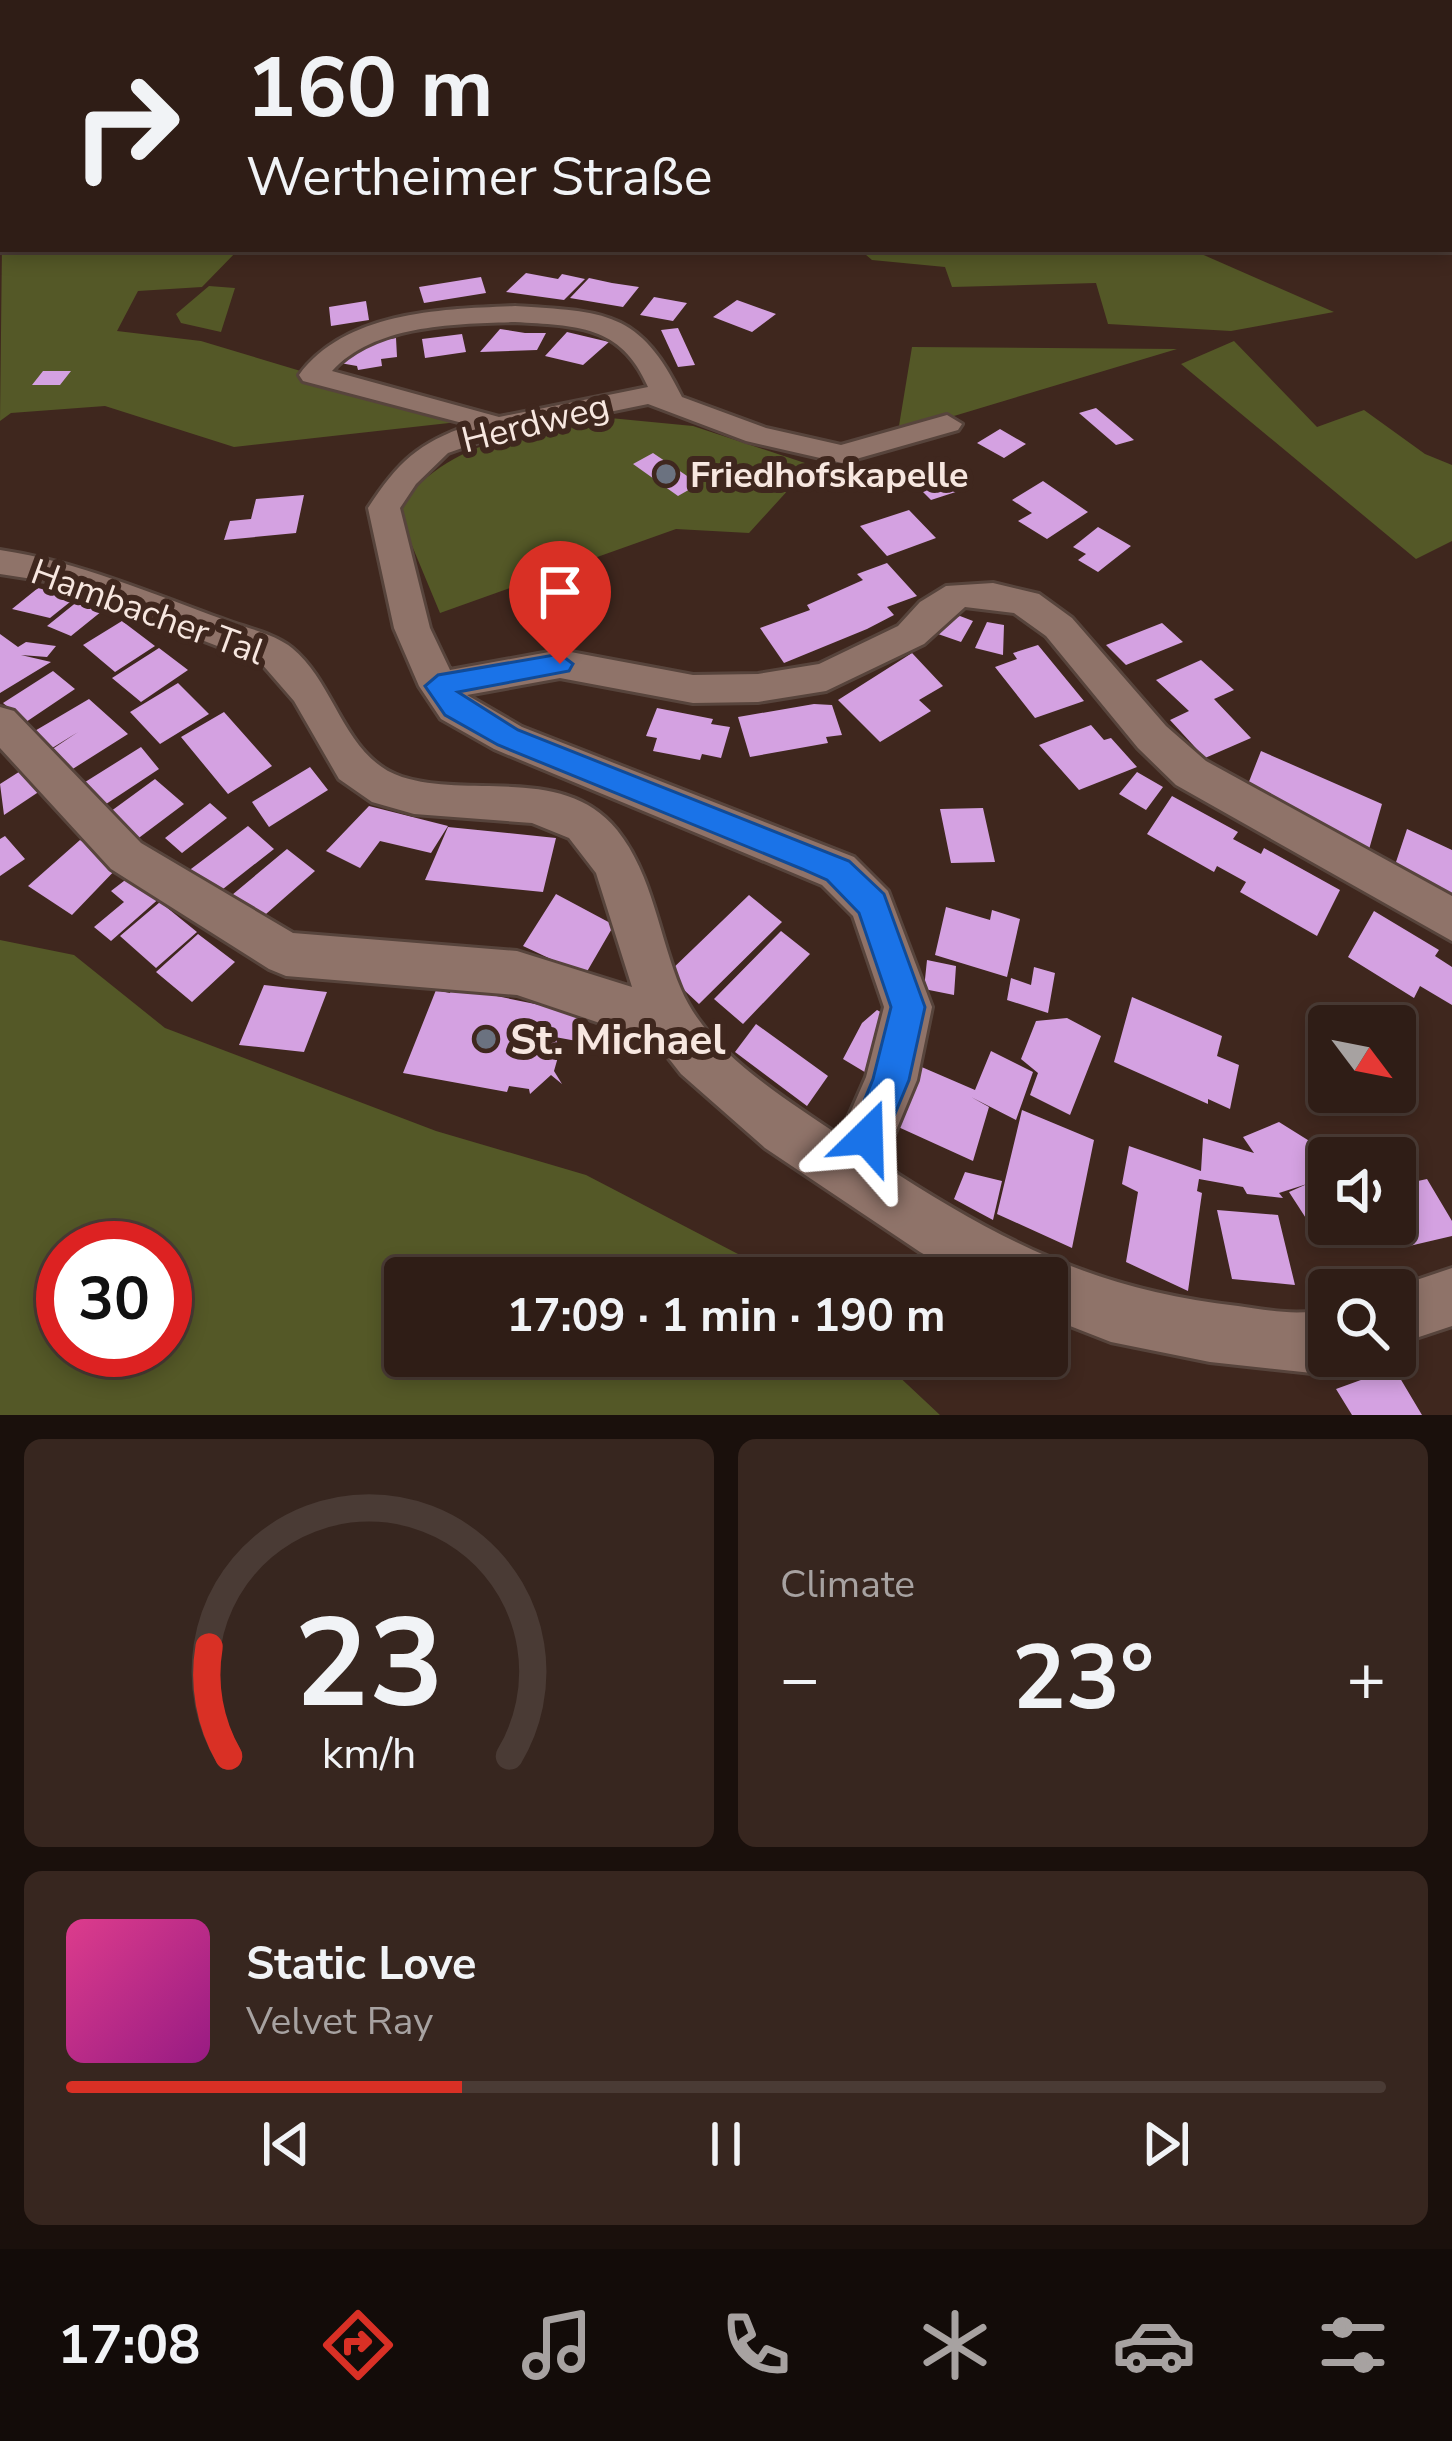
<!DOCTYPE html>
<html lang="en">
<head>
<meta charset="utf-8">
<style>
  :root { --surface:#2f1d16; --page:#37261f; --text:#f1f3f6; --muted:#a7a2a1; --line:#4a3b35; --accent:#d93025 }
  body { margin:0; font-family:"Nunito Sans",sans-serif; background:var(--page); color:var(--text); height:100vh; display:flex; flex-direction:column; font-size:45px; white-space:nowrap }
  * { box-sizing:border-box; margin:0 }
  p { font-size:39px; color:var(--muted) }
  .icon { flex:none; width:66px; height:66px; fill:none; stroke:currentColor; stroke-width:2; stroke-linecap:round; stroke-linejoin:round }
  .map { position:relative; height:1415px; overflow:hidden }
  .details { display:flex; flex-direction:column; gap:24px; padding:24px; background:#1a100c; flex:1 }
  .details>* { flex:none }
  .hud { position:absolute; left:0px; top:0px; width:1452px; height:252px; box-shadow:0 6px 18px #0003,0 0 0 3px var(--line); background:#2f1d16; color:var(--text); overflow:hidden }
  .needle { width:78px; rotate:122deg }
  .tools { position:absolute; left:1308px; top:1005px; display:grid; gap:24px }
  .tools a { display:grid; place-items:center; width:108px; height:108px; border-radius:12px; background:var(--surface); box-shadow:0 6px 18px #0003,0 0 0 3px var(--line); font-size:60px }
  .speed { position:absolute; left:36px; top:1221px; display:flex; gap:24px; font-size:60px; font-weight:700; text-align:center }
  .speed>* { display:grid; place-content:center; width:156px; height:156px; border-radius:50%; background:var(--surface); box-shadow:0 6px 18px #0003,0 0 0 3px var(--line); line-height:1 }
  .speed .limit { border:18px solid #d22; background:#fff; color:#111 }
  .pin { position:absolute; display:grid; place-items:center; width:102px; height:102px; color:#fff; margin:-123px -51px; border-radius:50% 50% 50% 0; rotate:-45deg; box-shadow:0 0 12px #0007 }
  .pin .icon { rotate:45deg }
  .me { position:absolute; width:132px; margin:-66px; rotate:22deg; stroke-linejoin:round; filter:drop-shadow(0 0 9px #0008) }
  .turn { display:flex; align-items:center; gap:42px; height:252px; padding:0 48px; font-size:54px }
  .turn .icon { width:156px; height:156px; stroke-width:2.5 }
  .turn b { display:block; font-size:84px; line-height:102px }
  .big { font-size:90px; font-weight:700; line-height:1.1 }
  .details .widget { flex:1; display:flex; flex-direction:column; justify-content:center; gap:18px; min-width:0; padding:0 42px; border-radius:18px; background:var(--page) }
  .details .dial { align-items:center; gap:0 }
  .dial svg { height:312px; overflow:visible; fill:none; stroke:var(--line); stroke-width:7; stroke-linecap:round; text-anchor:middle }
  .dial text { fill:var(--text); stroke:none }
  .song { display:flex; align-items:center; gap:36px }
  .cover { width:144px; height:144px; border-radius:18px; background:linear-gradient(135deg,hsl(330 70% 55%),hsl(310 70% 35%)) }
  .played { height:12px; border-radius:6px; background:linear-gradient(90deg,var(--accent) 30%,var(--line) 30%) }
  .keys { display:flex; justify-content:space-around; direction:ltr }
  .heat { display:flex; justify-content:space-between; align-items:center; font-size:66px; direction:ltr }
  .details .tiles { flex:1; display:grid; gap:24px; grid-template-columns:1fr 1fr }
  .widget:last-child { grid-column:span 2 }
  .trip { position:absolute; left:384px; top:1257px; width:684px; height:120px; border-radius:12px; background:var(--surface); box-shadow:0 6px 18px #0003,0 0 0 3px var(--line); font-weight:700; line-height:120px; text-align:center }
  .tabs { display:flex; height:192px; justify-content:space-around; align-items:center; background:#130c09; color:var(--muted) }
  .tabs .icon { width:84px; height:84px }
  .tabs .selected { color:var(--accent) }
  .tabs b { font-size:54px; color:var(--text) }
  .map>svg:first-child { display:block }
  .green { fill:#545827; fill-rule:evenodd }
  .building { fill:#d4a1e1 }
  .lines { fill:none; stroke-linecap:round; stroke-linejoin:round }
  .minor-casing { stroke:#57443c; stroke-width:6 }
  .minor { fill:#8f7369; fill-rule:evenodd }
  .route { fill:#1a73e8; stroke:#114b97; stroke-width:3 }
  .worship-dot { fill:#6b7280; stroke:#3f271e; stroke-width:4.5 }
  .labels { text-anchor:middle; stroke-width:12; stroke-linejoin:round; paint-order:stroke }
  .street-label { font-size:36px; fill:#f7e7e0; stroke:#3f271e }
  .poi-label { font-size:36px; font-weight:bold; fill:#f7e7e0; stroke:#3f271e; text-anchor:start }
  .near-poi-label { font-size:42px; font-weight:bold; fill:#f7e7e0; stroke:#3f271e; text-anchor:start }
</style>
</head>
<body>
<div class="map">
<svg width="1452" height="1415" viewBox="0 0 1452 1415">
  <rect width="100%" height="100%" fill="#3f271e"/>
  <path class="green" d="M3,157V249H239L202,287L138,291L117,331L201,341L467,421L234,447L105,406L11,413L0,421Z
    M859,249C893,249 927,257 959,249H1190L1334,312L1231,331L1108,324L1096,283L952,287L945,267L872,260Z
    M209,286L235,288L221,332L181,323L176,314Z
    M1234,341L1317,427L1364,410L1425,454L1452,465V541L1416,559L1181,364Z
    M912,347L1177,349L944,419L897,438Z
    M610,418L693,426L811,465L749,533L676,529L440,613L398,512C439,441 534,430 610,418Z
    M0,940L74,955L165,1028L436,1131L586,1175L784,1278H405V1356H877L940,1415H0ZM63,1248H165V1350H63Z"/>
  <path class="building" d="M526,273L558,279L562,274L585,279L564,300L506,292Z
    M481,277L486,293L424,303L419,287Z
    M589,278L612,283L639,287L623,307L570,298Z
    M654,297L687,303L673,321L640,315Z
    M737,300L776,314L752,332L713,317Z
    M366,301L369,320L331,326L329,307Z
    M678,328L695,365L678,367L661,330Z
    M500,329L525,333H546L537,350L480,352Z
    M567,332L609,342L583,365L545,356Z
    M462,334L466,352L425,358L422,339Z
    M396,338L397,357L381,359L382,366L358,370L357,366L340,363L353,345Z
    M43,371H71L60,385H32Z
    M1096,408L1134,440L1116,445L1079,413Z
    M1000,429L1026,444L1004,458L977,443Z
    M653,453L699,484L678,496L633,464Z
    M944,465L968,488L931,500L908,477Z
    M880,466L897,483L876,490L859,473Z
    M1043,481L1088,512L1047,539L1018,521L1032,513L1012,500Z
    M304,495L296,533L224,540L230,521L251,519L256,499Z
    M909,510L936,538L887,556L860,526Z
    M1098,527L1131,546L1098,572L1078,560L1086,554L1073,547Z
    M887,563L917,596L887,607L894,615L867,629L784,663L760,628L810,610L807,605L863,580L857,574Z
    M38,588L75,598L50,618L12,609Z
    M78,601L102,611L71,636L47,626Z
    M960,616L973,621L961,642L938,634L947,620Z
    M122,621L155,646L115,672L83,645Z
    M987,622L1004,625L1003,655L975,648Z
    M1162,623L1183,642L1126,665L1106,645Z
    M0,634L18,647L26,642L56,646L47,657L21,655L51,662L0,693Z
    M1038,645L1084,701L1035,718L995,667L1017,659L1013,653Z
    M159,648L188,670L141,702L112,678Z
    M912,653L943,686L919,700L931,711L880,742L838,700Z
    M1201,660L1234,690L1214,699L1251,738L1205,758L1170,720L1189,711L1156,680Z
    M53,671L75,689L26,722L3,703Z
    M178,683L209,714L160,744L130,712Z
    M89,699L128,734L60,777L42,756L78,732L49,750L33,732Z
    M814,704L832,705L842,735L826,737L828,743L750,757L738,717Z
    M657,708L713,719L711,724L730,727L721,758L702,754L700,760L653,751L657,738L646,736Z
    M224,712L272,766L228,794L181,737Z
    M1091,725L1104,740L1111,738L1137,767L1079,790L1039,745Z
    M141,747L159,769L94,812L74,789Z
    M1261,751L1382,804L1368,853L1243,797Z
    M310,767L328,790L269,827L252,802Z
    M22,770L43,789L4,815L0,784Z
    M1137,772L1163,787L1146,810L1119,794Z
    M155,779L184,804L132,843L103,817Z
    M1172,796L1238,832L1233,839L1261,854L1264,848L1340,890L1317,936L1240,892L1246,882L1217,866L1214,872L1147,834Z
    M210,803L227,818L182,853L165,838Z
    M369,806L448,826L431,853L380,841L360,868L326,851Z
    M983,808L995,862L951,863L940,809Z
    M248,826L274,849L209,900L183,875Z
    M448,827L556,838L543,892L425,880Z
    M1407,829L1452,850V907L1391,877Z
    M5,836L25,859L0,876V839Z
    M80,840L120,865L72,915L28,886Z
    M287,849L315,871L249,929L220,905Z
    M133,874L162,896L111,941L94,927L124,902L111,891Z
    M556,894L614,925L585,975L523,946Z
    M749,895L782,922L699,1004L667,974Z
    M160,902L197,932L156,968L120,936Z
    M946,907L990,920L992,910L1020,919L1007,977L935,955Z
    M1374,911L1439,950L1435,956L1452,967V1005L1420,986L1414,998L1348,957Z
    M781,931L810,954L743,1024L714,999Z
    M198,934L235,962L192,1002L156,972Z
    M927,960L956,966L954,995L924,989Z
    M1034,967L1055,973L1048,1013L1007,1000L1011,978L1031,985Z
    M264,985L327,992L304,1052L239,1045Z
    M452,987L589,1015L582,1042L555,1037L560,1050L554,1071L562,1084L551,1075L530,1094L529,1089L509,1086L507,1092L403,1073L436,990L450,993Z
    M1132,997L1222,1036L1217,1056L1239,1065L1230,1109L1208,1099V1104L1114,1062Z
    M877,1010L897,1021L878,1080L843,1059L862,1023Z
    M1067,1018L1101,1036L1070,1115L1030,1095L1038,1073L1021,1059L1036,1021Z
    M756,1024L828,1076L807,1106L735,1052Z
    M991,1051L1033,1072L1016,1120L971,1097L989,1107L973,1161L896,1126L917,1065L975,1090Z
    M1022,1110L1094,1140L1072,1248L997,1214Z
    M1279,1122L1319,1147L1329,1164V1224L1372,1225L1322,1243L1289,1192L1307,1184L1279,1193L1283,1198L1247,1194L1243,1187L1199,1179L1197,1191L1202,1193L1188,1291L1126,1262L1138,1192L1122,1184L1129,1146L1201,1171L1203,1138L1254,1153L1243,1137Z
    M965,1172L1002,1181L993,1220L954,1199Z
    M1427,1179L1452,1221V1236L1405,1247L1393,1224L1395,1186Z
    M1217,1210L1278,1215L1295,1285L1232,1279Z
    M1394,1368L1422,1415H1352L1336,1389Z"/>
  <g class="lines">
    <defs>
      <path id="minor" d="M192,0H217L190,3Z
        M3,105V118L0,119V106Z
        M515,306C605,312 640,310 682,397L766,428L841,445L947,415L962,424L958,430L842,463L746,441L648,404L502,434L448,453L416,484L400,508L430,628L450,670L560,650L693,675L758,674L819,664L898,626L920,602L946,586L993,583L1039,594L1072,618L1166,726L1206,761L1452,896V941L1176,785L1138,748L1046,636L1014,613L965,607L924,644L826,691L758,702L693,703L560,678L467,695L522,727L854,857L888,891L932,1007L917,1080L882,1164C1000,1241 1095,1290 1238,1306C1267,1310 1300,1317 1329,1308V1356L1350,1359L1312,1373L1210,1362L1111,1342L1047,1317V1278H966L920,1252L765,1148L681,1074L656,1042L517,995L286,976L269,969L111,869L0,748V707L14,711L141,843L293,933L517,951L632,987L596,873L569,838L532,823L414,814L372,802L339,779L294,701L261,663L52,582L0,574V550C79,562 150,593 225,620C246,628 275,634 292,648C336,684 344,758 402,777C471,799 564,764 617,830C653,875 659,937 681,989C708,1053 785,1098 840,1136L866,1077L884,1007L853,916L822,885L494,749L441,719L419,686L394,628L368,508C398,462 418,443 470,425L303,381L299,375C346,311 442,309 515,306ZM515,322C576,326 621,324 648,387L499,417L332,371C375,324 455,324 515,322Z
        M1452,1268V1326L1395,1345V1290H1387Z"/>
    </defs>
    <use href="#minor" class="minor-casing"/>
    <use href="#minor" class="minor"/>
  </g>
  <path class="route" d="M560,654L573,664L569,671L458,692L518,730L849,861L884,894L925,1007L909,1080L880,1150L867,1156L854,1150L849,1137L873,1079L891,1007L859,913L827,880L802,869L498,745L445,715L425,686L438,675Z"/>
  <g class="worship-dot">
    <circle cx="666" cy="474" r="12"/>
    <circle cx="486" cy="1039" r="12"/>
  </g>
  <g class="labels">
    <g class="street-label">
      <text transform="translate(535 422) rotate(-14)" y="13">Herdweg</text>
      <text transform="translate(148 611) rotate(20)" y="13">Hambacher Tal</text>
    </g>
    <g class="poi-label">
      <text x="690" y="487">Friedhofskapelle</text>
    </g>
    <g class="near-poi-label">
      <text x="510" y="1054">St. Michael</text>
    </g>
  </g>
</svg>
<div class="tools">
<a><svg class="needle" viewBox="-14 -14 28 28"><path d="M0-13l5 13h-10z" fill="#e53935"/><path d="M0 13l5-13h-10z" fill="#a7a2a1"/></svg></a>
<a><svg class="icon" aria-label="sound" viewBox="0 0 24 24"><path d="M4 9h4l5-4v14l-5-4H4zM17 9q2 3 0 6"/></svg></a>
<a><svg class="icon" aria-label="search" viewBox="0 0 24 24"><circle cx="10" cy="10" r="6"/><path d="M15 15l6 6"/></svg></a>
</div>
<div class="speed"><div class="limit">30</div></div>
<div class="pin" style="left:560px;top:664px;background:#d93025"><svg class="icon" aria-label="arrive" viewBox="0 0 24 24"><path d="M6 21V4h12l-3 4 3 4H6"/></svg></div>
<svg class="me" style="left:867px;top:1137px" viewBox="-20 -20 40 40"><path d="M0-17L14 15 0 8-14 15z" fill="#1a73e8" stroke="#fff" stroke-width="4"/></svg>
<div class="trip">17:09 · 1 min · 190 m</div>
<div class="hud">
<div class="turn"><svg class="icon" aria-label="right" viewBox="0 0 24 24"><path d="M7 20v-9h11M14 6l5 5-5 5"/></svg><div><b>160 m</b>Wertheimer Straße</div></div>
</div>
</div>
<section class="details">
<div class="tiles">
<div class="widget dial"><svg viewBox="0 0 100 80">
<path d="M14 69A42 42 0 1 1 86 69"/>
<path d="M14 69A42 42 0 0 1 9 41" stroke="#d93025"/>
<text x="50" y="56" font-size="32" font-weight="700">23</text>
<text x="50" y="72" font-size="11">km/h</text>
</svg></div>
<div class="widget"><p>Climate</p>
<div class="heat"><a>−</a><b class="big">23°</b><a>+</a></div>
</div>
<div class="widget">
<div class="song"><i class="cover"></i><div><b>Static Love</b><p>Velvet Ray</p></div></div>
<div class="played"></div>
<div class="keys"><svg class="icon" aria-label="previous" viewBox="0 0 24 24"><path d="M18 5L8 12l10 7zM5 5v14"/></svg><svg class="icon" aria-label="pause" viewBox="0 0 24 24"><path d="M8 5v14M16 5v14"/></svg><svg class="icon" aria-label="next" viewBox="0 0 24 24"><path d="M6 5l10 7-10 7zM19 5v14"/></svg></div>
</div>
</div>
</section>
<nav class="tabs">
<b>17:08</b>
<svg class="icon selected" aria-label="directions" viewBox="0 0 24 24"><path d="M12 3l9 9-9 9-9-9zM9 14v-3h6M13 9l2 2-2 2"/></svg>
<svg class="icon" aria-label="music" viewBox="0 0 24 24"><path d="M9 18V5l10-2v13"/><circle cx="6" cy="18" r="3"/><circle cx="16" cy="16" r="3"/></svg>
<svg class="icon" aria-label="phone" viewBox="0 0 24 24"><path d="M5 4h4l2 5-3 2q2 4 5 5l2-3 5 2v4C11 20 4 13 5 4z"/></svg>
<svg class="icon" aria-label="climate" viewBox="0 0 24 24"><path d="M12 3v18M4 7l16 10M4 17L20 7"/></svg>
<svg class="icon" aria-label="car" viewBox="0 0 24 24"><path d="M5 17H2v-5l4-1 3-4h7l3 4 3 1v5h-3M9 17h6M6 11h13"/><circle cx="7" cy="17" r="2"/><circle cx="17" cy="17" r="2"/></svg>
<svg class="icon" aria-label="filters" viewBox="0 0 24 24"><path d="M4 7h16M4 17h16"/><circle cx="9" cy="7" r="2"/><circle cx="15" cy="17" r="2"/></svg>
</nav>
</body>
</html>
